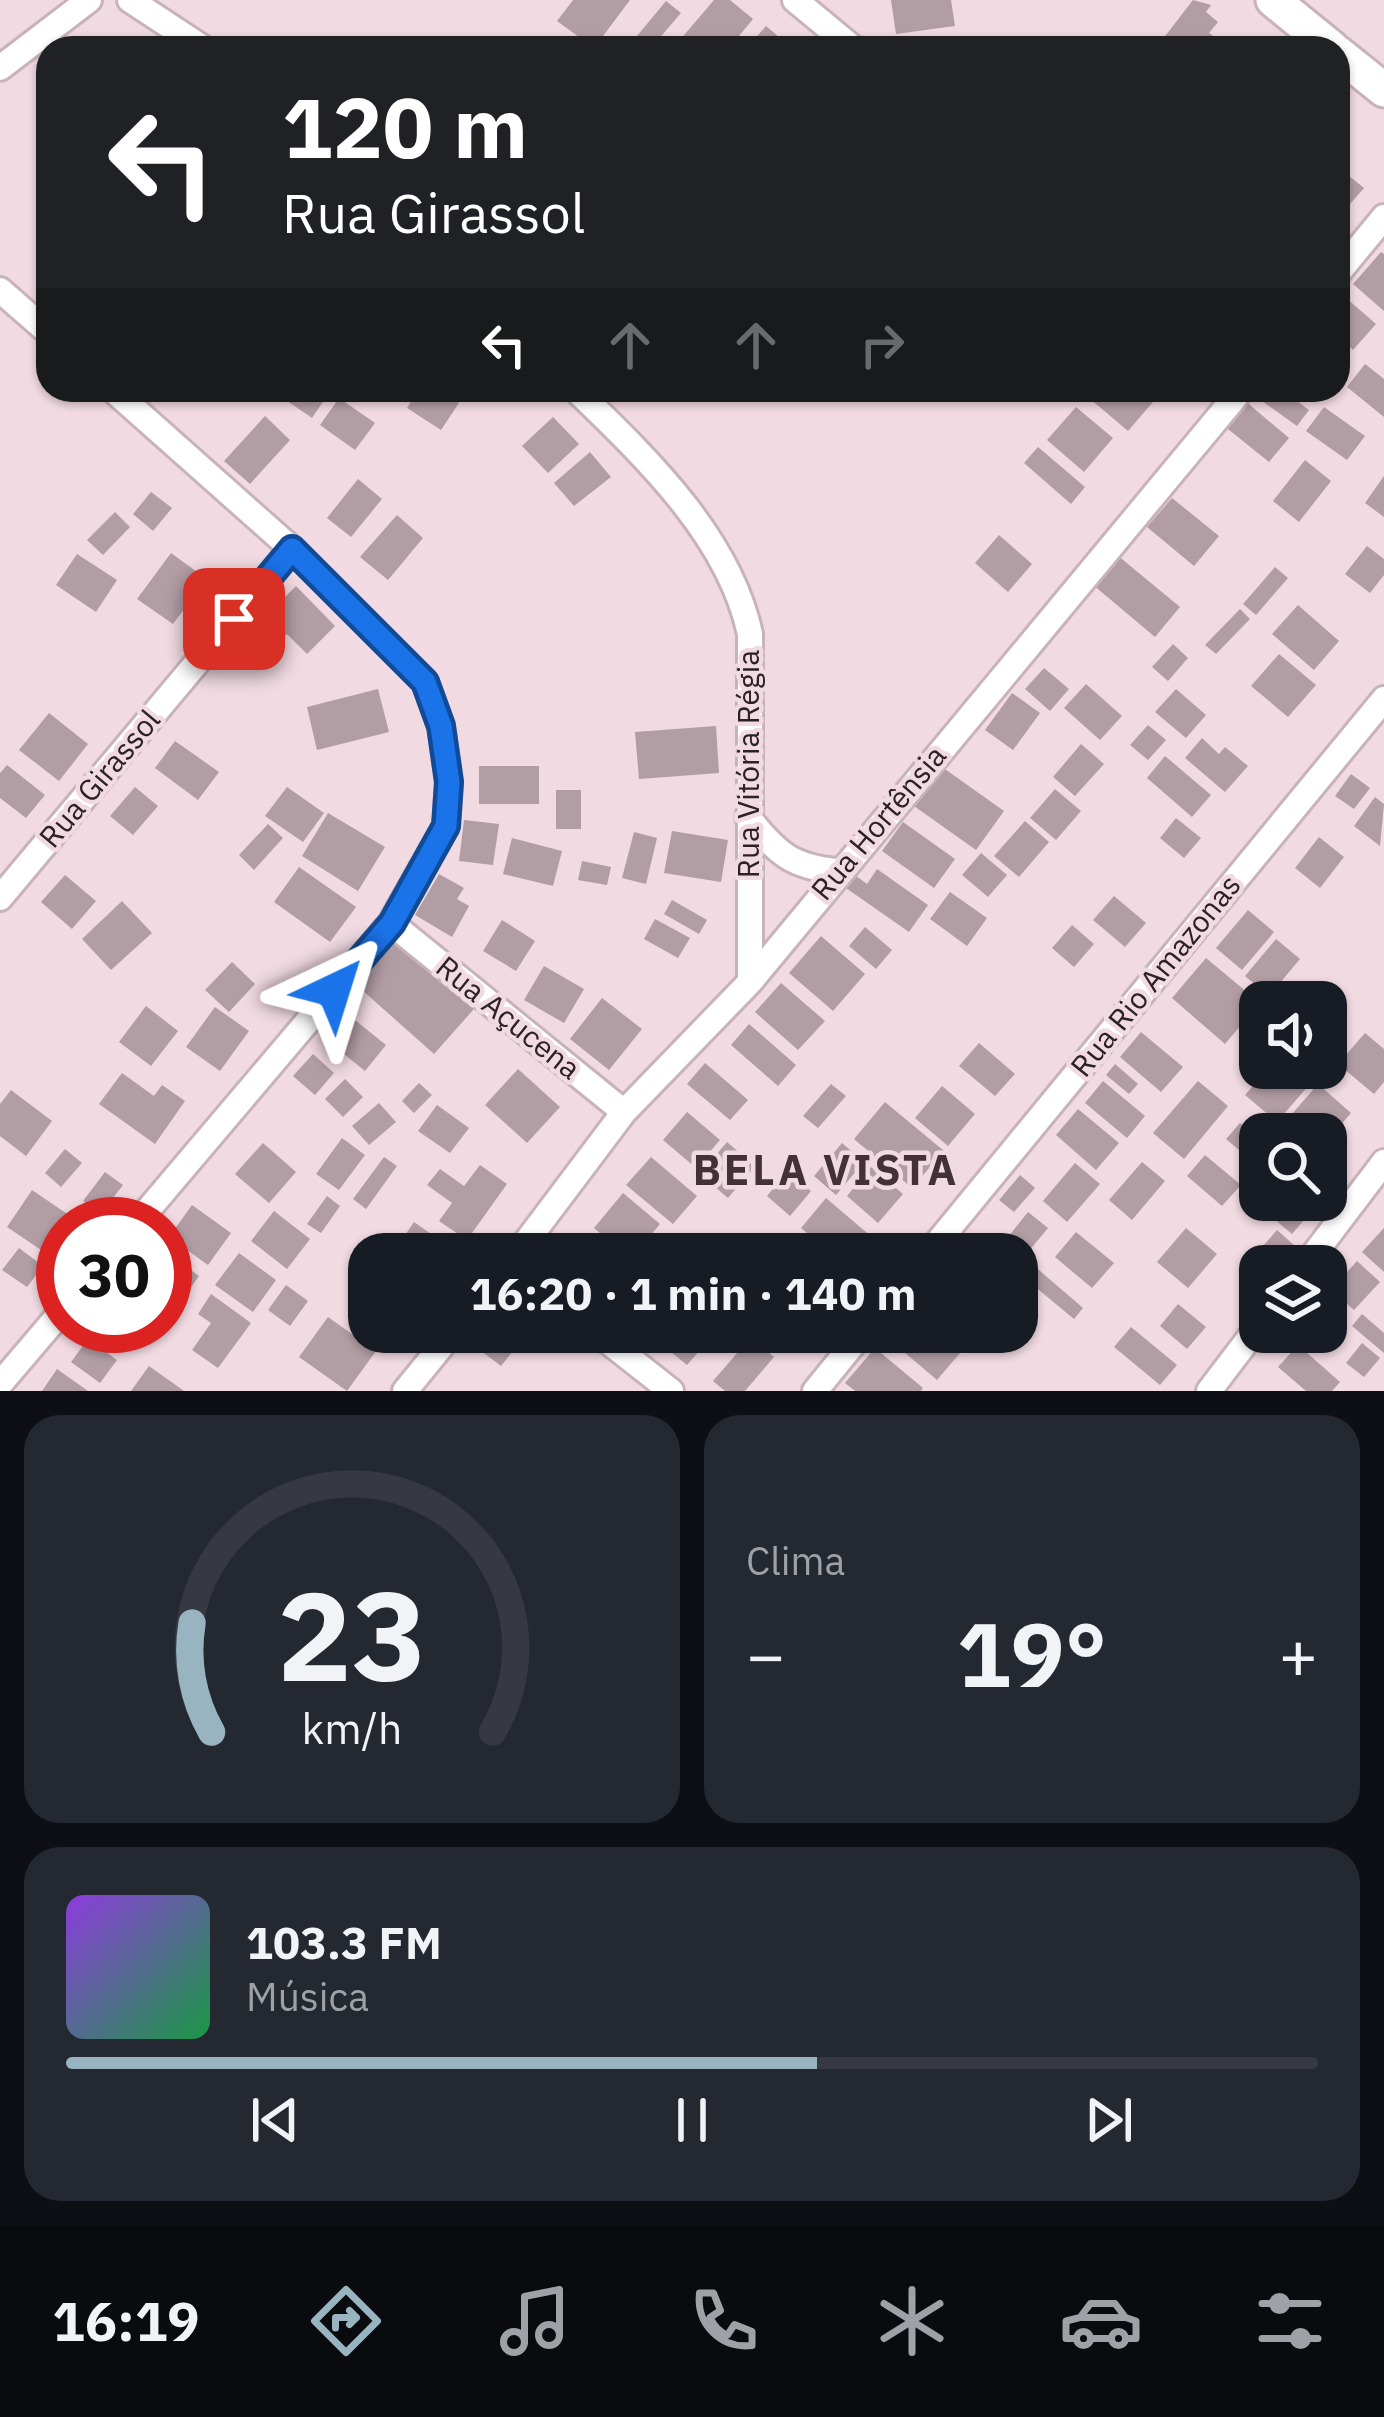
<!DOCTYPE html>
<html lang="pt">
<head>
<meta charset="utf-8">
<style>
  :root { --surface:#171b24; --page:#242831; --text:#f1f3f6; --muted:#9ea1a6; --line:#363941; --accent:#97b4c0 }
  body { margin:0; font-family:"IBM Plex Sans",sans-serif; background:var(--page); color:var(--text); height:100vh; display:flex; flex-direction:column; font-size:45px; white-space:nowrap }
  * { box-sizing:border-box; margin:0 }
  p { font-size:39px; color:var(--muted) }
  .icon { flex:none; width:66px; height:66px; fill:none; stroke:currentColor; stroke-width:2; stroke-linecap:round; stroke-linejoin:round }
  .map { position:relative; height:1391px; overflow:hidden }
  .sheet { display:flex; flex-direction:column; gap:24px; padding:24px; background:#0d0f14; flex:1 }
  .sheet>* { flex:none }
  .banner { position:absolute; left:36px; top:36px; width:1314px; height:366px; border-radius:36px; box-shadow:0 3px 9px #0004; background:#202124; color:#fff; overflow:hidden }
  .tools { position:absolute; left:1239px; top:981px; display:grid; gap:24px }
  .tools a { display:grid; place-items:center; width:108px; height:108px; border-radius:24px; background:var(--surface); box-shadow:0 3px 9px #0004; font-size:60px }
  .speed { position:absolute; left:36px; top:1197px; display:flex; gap:24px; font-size:60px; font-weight:700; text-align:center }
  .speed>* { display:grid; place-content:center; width:156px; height:156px; border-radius:50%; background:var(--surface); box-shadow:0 3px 9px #0004; line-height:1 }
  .speed .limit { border:18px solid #d22; background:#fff; color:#111 }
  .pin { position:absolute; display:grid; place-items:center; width:102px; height:102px; color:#fff; margin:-51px; border-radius:24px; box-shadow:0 6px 18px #0006 }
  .me { position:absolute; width:132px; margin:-66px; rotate:41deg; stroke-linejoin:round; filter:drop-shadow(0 0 9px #0008) }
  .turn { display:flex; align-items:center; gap:42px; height:252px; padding:0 48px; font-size:54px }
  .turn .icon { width:156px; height:156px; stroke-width:2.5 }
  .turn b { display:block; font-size:84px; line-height:102px }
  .lanes { display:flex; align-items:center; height:114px; padding:0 48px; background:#0003; justify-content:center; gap:60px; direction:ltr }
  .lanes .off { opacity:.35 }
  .big { font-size:90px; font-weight:800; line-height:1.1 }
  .sheet .widget { flex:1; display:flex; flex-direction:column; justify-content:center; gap:18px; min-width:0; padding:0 42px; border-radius:36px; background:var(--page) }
  .sheet .dial { align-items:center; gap:0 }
  .dial svg { height:312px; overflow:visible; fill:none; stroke:var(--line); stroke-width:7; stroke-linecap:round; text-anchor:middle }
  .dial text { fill:var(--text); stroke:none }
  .song { display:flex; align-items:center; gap:36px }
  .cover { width:144px; height:144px; border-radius:18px; background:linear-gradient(135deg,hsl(270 70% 55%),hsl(140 70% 35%)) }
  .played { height:12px; border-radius:6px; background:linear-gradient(90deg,var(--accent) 60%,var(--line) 60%) }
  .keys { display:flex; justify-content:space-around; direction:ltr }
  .heat { display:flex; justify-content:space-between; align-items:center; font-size:66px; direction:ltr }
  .sheet .tiles { flex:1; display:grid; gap:24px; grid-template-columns:1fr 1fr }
  .widget:last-child { grid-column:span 2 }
  .trip { position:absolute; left:348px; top:1233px; width:690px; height:120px; border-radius:36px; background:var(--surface); box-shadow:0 3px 9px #0004; font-weight:800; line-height:120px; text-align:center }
  .tabs { display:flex; height:192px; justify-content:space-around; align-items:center; background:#090b0e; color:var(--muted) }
  .tabs .icon { width:84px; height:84px }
  .tabs .active { color:var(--accent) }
  .tabs b { font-size:54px; color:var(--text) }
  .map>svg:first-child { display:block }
  .building { fill:#b29da4 }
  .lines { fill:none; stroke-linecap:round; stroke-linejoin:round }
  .street-casing { stroke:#c9b3ba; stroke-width:30 }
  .secondary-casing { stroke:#c9b3ba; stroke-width:39 }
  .street { stroke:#fff; stroke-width:24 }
  .secondary { stroke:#fff; stroke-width:33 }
  .route-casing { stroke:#114b97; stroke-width:30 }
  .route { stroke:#1a73e8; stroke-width:21 }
  .labels { text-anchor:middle; stroke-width:9; stroke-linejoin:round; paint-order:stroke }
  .street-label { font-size:30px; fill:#2a2225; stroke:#f1dae1 }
  .district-label { font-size:42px; font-weight:bold; letter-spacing:3px; fill:#433137; stroke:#f1dae1 }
</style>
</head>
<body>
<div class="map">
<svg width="1384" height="1391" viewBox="0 0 1384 1391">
  <rect width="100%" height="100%" fill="#f1dae1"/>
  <path class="building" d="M573,0H630L594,48L557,21Z
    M714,0H730L753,19L729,48H673Z
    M891,0H951L955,26L896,34Z
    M1193,0L1211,5L1206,12L1218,22L1209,33L1215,37L1207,48H1156Z
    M666,1L681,13L651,48L637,36Z
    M766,26L792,48H747Z
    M1338,167L1364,188L1338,218Z
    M1381,252L1384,254V311L1353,284Z
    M1338,291L1376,324L1353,350L1338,336Z
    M1365,364L1384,379V417L1347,387Z
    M280,390H331L312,418L277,394Z
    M418,390H439L459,403L441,430L407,408Z
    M1096,390H1138L1153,402L1128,431L1089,398Z
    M1270,390H1282L1309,410L1297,426L1262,401Z
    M339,398L375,423L355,450L320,425Z
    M1244,400L1289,438L1269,462L1223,425Z
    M1076,407L1113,438L1084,472L1047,440Z
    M1324,407L1365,436L1347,460L1306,431Z
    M265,416L290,440L250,484L224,461Z
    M553,417L579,444L548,473L522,446Z
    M1038,447L1085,487L1071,504L1024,463Z
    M590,452L611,477L574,506L554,483Z
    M1305,460L1331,481L1299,522L1273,501Z
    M1384,476V517L1365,503Z
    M358,479L382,499L351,537L327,518Z
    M151,492L172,508L153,531L133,514Z
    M1172,498L1219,536L1194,566L1147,527Z
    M115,512L130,527L103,555L87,540Z
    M397,515L423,538L388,580L360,557Z
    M999,535L1032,564L1008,592L975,563Z
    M1367,546L1384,559V575L1370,593L1345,574Z
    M171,553L215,585L197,610L188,604L173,624L137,599Z
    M77,554L117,580L96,612L56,585Z
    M1117,555L1180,607L1155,637L1092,584Z
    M1275,567L1288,578L1256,615L1243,604Z
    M296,586L335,626L307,654L287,634L280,642L260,622Z
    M1298,605L1339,641L1314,670L1272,634Z
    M1240,609L1250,619L1216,654L1205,645Z
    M1173,644L1188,658L1168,681L1152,667Z
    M1279,654L1316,685L1288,717L1251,686Z
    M1044,668L1069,689L1050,711L1025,689Z
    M1086,684L1122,716L1100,740L1064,708Z
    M378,689L389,732L317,750L307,707Z
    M1176,689L1206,715L1186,738L1155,712Z
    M1012,693L1040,713L1013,750L985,730Z
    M49,713L88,744L59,781L19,750Z
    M1148,725L1166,740L1148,760L1130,745Z
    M716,726L719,773L639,779L635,732Z
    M1202,738L1219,754L1225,747L1248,766L1225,792L1185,758Z
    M175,741L219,772L198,800L155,768Z
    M1081,744L1104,764L1075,796L1053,777Z
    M1165,756L1211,795L1192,817L1147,778Z
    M7,765L45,795L26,818L0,798V773Z
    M479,766H539V804H479Z
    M942,767L1004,811L976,850L914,806Z
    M1351,774L1370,788L1354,809L1335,796Z
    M135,787L158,806L133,835L110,816Z
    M287,787L324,813L303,842L265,816Z
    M1055,789L1081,811L1056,840L1030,818Z
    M556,790H581V829H556Z
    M1375,797L1384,804L1380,846L1354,826Z
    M328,813L385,847L358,891L302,856Z
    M1176,818L1201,838L1184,858L1160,838Z
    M464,820L499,824L493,865L459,861Z
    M1025,821L1049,842L1019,877L994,856Z
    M903,822L955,859L934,888L882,851Z
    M268,824L283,838L254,870L239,855Z
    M672,831L728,840L721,882L664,873Z
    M634,832L657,838L646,884L622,878Z
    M1319,837L1344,857L1320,888L1295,868Z
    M512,838L562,851L553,886L503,874Z
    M981,853L1007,875L988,897L962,875Z
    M582,861L611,867L607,885L578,880Z
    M299,867L356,907L330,942L274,902Z
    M877,869L928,905L909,932L846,888L855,875L867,884Z
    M439,874L464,888L457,899L469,906L452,937L415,915Z
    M65,875L96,901L72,929L41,902Z
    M950,892L987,918L967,946L930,919Z
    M1114,896L1146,923L1125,947L1093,920Z
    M672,900L707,920L699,934L664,914Z
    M122,901L152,933L111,970L82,939Z
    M1248,910L1274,932L1242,970L1216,948Z
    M655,919L690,938L678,958L644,939Z
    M502,920L535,941L516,971L483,951Z
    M1072,925L1094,944L1074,967L1052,948Z
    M865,927L892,950L876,969L849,946Z
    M821,936L865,974L833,1011L789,973Z
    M392,938L474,1009L434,1054L353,982Z
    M1276,939L1300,959L1269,996L1245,976Z
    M1206,958L1260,1003L1225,1044L1172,998Z
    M232,962L255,984L229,1012L205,990Z
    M544,966L584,989L564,1023L524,1000Z
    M781,983L825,1021L798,1050L755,1012Z
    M602,998L642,1029L609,1070L570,1039Z
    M146,1006L178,1031L151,1066L119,1042Z
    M215,1007L249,1031L220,1071L186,1047Z
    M340,1008L386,1045L365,1071L319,1034Z
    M749,1024L796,1065L778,1086L731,1045Z
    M1141,1032L1183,1067L1161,1092L1120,1057Z
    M1365,1033L1384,1049V1082L1374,1094L1338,1064Z
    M979,1043L1015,1074L995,1096L959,1066Z
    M313,1054L334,1073L315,1095L293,1076Z
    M705,1063L748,1100L730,1120L687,1084Z
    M1115,1064L1138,1084L1129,1094L1106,1075Z
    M1269,1068H1290L1309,1085L1277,1122L1245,1095Z
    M518,1069L560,1107L527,1143L485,1105Z
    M122,1073L154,1096L162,1085L185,1101L155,1144L99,1104Z
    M345,1079L363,1097L343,1117L325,1099Z
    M1103,1081L1145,1116L1127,1138L1085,1103Z
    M1198,1081L1228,1106L1184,1159L1153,1133Z
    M419,1083L432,1095L414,1113L402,1101Z
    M831,1084L846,1096L818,1128L803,1116Z
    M1318,1084L1351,1113L1326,1142V1134H1316L1292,1114Z
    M942,1086L975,1114L948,1146L915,1118Z
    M11,1090L52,1121L26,1156L0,1136V1104Z
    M885,1102L944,1151L912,1188L854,1139Z
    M379,1103L396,1122L369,1145L352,1126Z
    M437,1105L469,1128L450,1153L418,1131Z
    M1078,1109L1119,1143L1096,1170L1056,1135Z
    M687,1112L720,1140L696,1168L663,1140Z
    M1240,1123L1260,1139V1151L1252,1161L1226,1139Z
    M342,1138L365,1155L339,1190L316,1174Z
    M727,1142L755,1166L728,1198L700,1174Z
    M263,1143L296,1172L269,1203L235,1174Z
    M842,1143L864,1162L836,1195L814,1176Z
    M65,1149L82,1163L61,1187L45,1173Z
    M1205,1155L1241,1185L1222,1206L1187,1176Z
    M384,1157L397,1166L366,1209L353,1199Z
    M651,1157L697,1196L673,1224L626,1185Z
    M1142,1162L1165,1181L1132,1220L1109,1200Z
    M1075,1163L1100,1184L1067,1222L1043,1201Z
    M480,1165L507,1184L467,1240L439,1221L452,1203L427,1185L440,1169L464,1186Z
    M871,1167L903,1194L878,1223L847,1196Z
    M105,1172L123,1185L101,1213L83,1201Z
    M787,1172L811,1191L790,1216L767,1196Z
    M1020,1175L1035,1188L1014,1212L999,1200Z
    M1260,1181V1200H1321L1292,1234L1247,1196Z
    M32,1190L82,1224H63L59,1262L7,1227Z
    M623,1193L660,1224L635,1254H625L594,1228Z
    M327,1196L340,1206L321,1233L307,1224Z
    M826,1198L873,1238L859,1254H832L801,1228Z
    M192,1205L231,1233L208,1265L169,1237Z
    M274,1211L310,1239L287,1269L251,1241Z
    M1028,1212L1048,1228L1028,1252L1008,1237Z
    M414,1222L454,1250L451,1254H420L401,1241Z
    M1186,1228L1217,1254L1188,1288L1157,1262Z
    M1384,1228V1272L1362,1252Z
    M1277,1230L1295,1246L1278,1266H1267L1255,1255Z
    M1076,1232L1114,1263L1092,1288L1055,1257Z
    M796,1234L814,1254H778Z
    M985,1234L1009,1254H968Z
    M19,1248L43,1266L27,1287L2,1270Z
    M165,1251L199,1276L182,1300L165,1288Z
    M239,1253L276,1280L253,1312L215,1285Z
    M1357,1261L1380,1282L1354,1310L1331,1290Z
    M1032,1264L1083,1308L1074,1319L1022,1276Z
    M286,1285L308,1301L290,1326L268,1310Z
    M211,1294L251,1323L218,1368L192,1350L211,1323L198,1314Z
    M1178,1304L1206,1327L1187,1349L1160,1326Z
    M1362,1314L1384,1333V1353L1352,1326Z
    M328,1317L376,1351L347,1391L299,1357Z
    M1131,1327L1177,1365L1160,1385L1114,1347Z
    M488,1332H499L517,1346L501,1366L476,1347Z
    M661,1332H716L687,1365L655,1339Z
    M899,1332H951L967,1345L937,1380L891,1341Z
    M751,1337L774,1357L745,1391H725L713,1381Z
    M88,1339L117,1360L100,1383L71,1362Z
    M1362,1343L1380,1358L1364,1377L1346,1363Z
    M1298,1345L1340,1382L1332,1391H1306L1278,1367Z
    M875,1348L923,1388L921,1391H855L845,1383Z
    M149,1366L184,1391H131Z
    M57,1369L88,1391H42Z"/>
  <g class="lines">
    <defs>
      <path id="street" d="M130,0L203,48
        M795,0L853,48
        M0,68L89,0
        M1338,273L1384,217
        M0,290L48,332
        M113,390L292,549L425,682L441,726L449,782L446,826L391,923L136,1224
        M576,390C645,457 729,536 750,634V982
        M748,817C776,853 793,868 839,871
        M0,898L292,549
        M391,923L624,1112
        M517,1254L624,1112L750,982L1241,390
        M928,1254L1384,699
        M1305,1266L1384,1162
        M596,1332L671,1391
        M0,1384L63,1310
        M405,1391L453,1332
        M815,1391L863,1332
        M1209,1391L1260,1324"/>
      <path id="secondary" d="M1273,0L1332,48
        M1338,53L1384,90"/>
    </defs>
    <use href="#street" class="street-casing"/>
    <use href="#secondary" class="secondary-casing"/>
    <use href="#street" class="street"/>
    <use href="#secondary" class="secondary"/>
  </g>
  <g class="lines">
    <defs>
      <path id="route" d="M234,619L292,549L425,682L441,726L449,782L446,826L392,923L334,990"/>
    </defs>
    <use href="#route" class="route-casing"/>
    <use href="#route" class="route"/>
  </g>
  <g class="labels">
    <g class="street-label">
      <text transform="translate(749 764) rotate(-90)" y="10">Rua Vitória Régia</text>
      <text transform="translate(100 779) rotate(-50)" y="10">Rua Girassol</text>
      <text transform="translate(879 823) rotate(-50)" y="10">Rua Hortênsia</text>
      <text transform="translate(1156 976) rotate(-51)" y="10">Rua Rio Amazonas</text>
      <text transform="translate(508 1018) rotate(39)" y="10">Rua Açucena</text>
    </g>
    <g class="district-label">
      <text x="826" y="1185">BELA VISTA</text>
    </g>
  </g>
</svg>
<div class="tools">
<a><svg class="icon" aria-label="sound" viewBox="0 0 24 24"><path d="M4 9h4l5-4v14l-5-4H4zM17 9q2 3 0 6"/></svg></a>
<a><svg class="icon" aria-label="search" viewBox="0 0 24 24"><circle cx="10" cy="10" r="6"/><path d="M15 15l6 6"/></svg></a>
<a><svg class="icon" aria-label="layers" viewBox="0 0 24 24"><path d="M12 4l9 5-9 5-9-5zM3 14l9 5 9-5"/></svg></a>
</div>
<div class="speed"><div class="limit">30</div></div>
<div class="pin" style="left:234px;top:619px;background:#d93025"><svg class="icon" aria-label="arrive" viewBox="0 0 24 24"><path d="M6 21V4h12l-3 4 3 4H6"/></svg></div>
<svg class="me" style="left:334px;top:990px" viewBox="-20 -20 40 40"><path d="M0-17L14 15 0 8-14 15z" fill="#1a73e8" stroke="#fff" stroke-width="4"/></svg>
<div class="trip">16:20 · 1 min · 140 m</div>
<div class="banner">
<div class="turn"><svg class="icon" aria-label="left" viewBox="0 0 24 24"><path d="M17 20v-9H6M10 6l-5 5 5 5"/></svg><div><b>120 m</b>Rua Girassol</div></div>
<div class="lanes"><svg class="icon" aria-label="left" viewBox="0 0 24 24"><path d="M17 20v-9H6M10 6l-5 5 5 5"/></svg><svg class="icon off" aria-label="ahead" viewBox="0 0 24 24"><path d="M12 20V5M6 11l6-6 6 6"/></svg><svg class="icon off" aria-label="ahead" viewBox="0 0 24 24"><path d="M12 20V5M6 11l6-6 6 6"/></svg><svg class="icon off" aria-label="right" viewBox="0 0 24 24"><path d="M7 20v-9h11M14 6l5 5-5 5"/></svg></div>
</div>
</div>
<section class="sheet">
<div class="tiles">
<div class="widget dial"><svg viewBox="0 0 100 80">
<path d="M14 69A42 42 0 1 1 86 69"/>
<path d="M14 69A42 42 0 0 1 9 41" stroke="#97b4c0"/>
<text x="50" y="56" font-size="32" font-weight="700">23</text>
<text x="50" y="72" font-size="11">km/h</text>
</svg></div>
<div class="widget"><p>Clima</p>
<div class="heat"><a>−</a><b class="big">19°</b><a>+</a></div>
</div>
<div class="widget">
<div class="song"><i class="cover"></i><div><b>103.3 FM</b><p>Música</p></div></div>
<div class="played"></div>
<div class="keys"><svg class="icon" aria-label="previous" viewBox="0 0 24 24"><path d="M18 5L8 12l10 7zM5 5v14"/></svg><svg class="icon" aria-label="pause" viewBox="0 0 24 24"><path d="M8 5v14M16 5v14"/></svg><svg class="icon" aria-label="next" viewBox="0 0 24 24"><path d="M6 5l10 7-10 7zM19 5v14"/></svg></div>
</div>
</div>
</section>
<nav class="tabs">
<b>16:19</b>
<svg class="icon active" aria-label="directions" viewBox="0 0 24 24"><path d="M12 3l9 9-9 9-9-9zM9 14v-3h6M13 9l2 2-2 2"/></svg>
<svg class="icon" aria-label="music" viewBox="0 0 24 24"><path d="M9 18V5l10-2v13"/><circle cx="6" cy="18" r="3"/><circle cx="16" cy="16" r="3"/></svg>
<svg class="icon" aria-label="phone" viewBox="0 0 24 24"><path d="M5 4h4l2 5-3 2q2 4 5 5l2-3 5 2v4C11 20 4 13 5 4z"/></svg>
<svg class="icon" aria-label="climate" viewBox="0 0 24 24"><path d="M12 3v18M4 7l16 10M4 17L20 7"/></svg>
<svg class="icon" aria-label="car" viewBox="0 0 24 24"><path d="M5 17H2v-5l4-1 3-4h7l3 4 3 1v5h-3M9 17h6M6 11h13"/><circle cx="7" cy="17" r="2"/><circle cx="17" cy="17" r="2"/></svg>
<svg class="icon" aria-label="filters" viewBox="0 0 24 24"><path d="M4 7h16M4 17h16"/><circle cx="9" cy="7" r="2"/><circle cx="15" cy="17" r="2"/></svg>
</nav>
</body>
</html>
